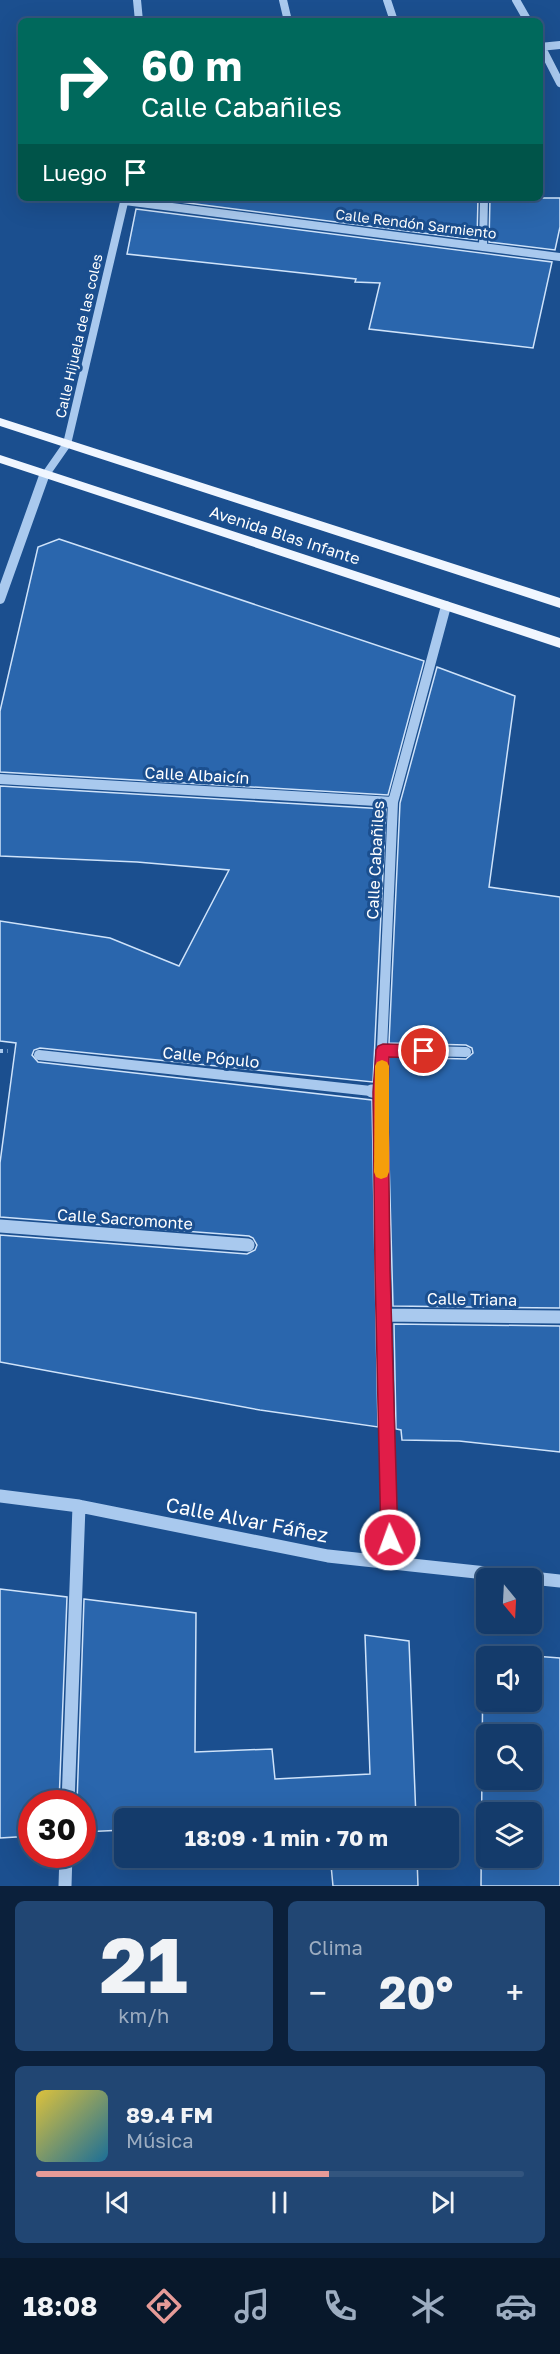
<!DOCTYPE html>
<html lang="es">
<head>
<meta charset="utf-8">
<style>
  :root { --surface:#143b6b; --page:#214673; --text:#f1f3f6; --muted:#9dadc1; --line:#33557e; --accent:#e69b98 }
  body { margin:0; font-family:"Golos Text",sans-serif; background:var(--page); color:var(--text); height:100vh; display:flex; flex-direction:column; font-size:22px; white-space:nowrap }
  * { box-sizing:border-box; margin:0 }
  p { font-size:20px; color:var(--muted) }
  .icon { flex:none; width:33px; height:33px; fill:none; stroke:currentColor; stroke-width:2; stroke-linecap:round; stroke-linejoin:round }
  .map { position:relative; height:1886px; overflow:hidden }
  .sheet { display:flex; flex-direction:column; gap:15px; padding:15px; background:#0b203b; flex:1 }
  .sheet>* { flex:none }
  .banner { position:absolute; left:18px; top:18px; width:525px; height:183px; border-radius:9px; box-shadow:0 6px 24px #0002,0 0 0 2px var(--line); background:#00695c; color:#fff; overflow:hidden }
  .needle { width:39px; rotate:162deg }
  .fabs { position:absolute; left:476px; top:1568px; display:grid; gap:12px }
  .fabs a { display:grid; place-items:center; width:66px; height:66px; border-radius:9px; background:var(--surface); box-shadow:0 6px 24px #0002,0 0 0 2px var(--line); font-size:30px }
  .speed { position:absolute; left:18px; top:1790px; display:flex; gap:12px; font-size:30px; font-weight:700; text-align:center }
  .speed>* { display:grid; place-content:center; width:78px; height:78px; border-radius:50%; background:var(--surface); box-shadow:0 6px 24px #0002,0 0 0 2px var(--line); line-height:1 }
  .speed .limit { border:9px solid #d22; background:#fff; color:#111 }
  .pin { position:absolute; display:grid; place-items:center; width:51px; height:51px; color:#fff; margin:-26px; border:3px solid #fff; border-radius:50%; box-shadow:0 2px 6px #0007 }
  .me { position:absolute; width:66px; margin:-33px; rotate:358deg; stroke-linejoin:round; filter:drop-shadow(0 0 4px #0008) }
  .turn { display:flex; align-items:center; gap:21px; height:126px; padding:0 24px; font-size:27px }
  .turn .icon { width:78px; height:78px; stroke-width:2.5 }
  .turn b { display:block; font-size:42px; line-height:51px }
  .then { display:flex; align-items:center; height:57px; padding:0 24px; background:#0003; gap:12px; font-size:22px }
  .big { font-size:45px; font-weight:700; line-height:1.1 }
  .sheet .card { flex:1; display:flex; flex-direction:column; justify-content:center; gap:9px; min-width:0; padding:0 21px; border-radius:9px; background:var(--page) }
  .sheet .dial { align-items:center; gap:0 }
  .dial b { font-size:78px; line-height:1 }
  .song { display:flex; align-items:center; gap:18px }
  .cover { width:72px; height:72px; border-radius:9px; background:linear-gradient(135deg,hsl(50 70% 55%),hsl(200 70% 35%)) }
  .played { height:6px; border-radius:3px; background:linear-gradient(90deg,var(--accent) 60%,var(--line) 60%) }
  .keys { display:flex; justify-content:space-around; direction:ltr }
  .heat { display:flex; justify-content:space-between; align-items:center; font-size:33px; direction:ltr }
  .sheet .tiles { flex:1; display:grid; gap:15px; grid-template-columns:1fr 1fr }
  .card:last-child { grid-column:span 2 }
  .trip { position:absolute; left:114px; top:1808px; width:345px; height:60px; border-radius:9px; background:var(--surface); box-shadow:0 6px 24px #0002,0 0 0 2px var(--line); font-weight:700; line-height:60px; text-align:center }
  .dock { display:flex; height:96px; justify-content:space-around; align-items:center; background:#08182b; color:var(--muted) }
  .dock .icon { width:42px; height:42px }
  .dock .current { color:var(--accent) }
  .dock b { font-size:27px; color:var(--text) }
  .map>svg:first-child { display:block }
  .building { fill:#2a66ad; stroke:#cfe3fa; stroke-width:1.5; fill-rule:evenodd }
  .lines { fill:none; stroke-linecap:round; stroke-linejoin:round }
  .path { stroke:#a9c9ee; stroke-width:4; stroke-dasharray:3 4.5; stroke-linecap:butt }
  .minor-far2 { stroke:#a9c9ee; stroke-width:8 }
  .minor-far1 { stroke:#a9c9ee; stroke-width:10 }
  .minor { stroke:#a9c9ee; stroke-width:13 }
  .major { fill:#f0f6ff; fill-rule:evenodd }
  .route { fill:#e11d48; stroke:#92132f; stroke-width:1.5 }
  .slow { fill:#f59e0b }
  .labels { text-anchor:middle; stroke-width:6; stroke-linejoin:round; paint-order:stroke }
  .far-street-label { font-size:14px; fill:#fff; stroke:#1b4f8f }
  .street-label { font-size:16px; fill:#fff; stroke:#1b4f8f }
  .near-street-label { font-size:20px; fill:#fff; stroke:#1b4f8f }
</style>
</head>
<body>
<div class="map">
<svg width="560" height="1886" viewBox="0 0 560 1886">
  <rect width="100%" height="100%" fill="#1b4f8f"/>
  <path class="building" d="M149,198H478L477,240Z
    M490,198H560V227L555,250L489,242Z
    M136,209L552,262L533,348L369,329L380,283L355,282L356,279L127,254Z
    M59,539L424,661L388,795L0,772V711L38,547Z
    M437,667L515,696L489,887L560,897V1308L393,1306L387,1087L389,1057L466,1059L473,1053L472,1048L466,1045L389,1043L400,803Z
    M0,786L386,809L373,1082L40,1048L34,1050L32,1055L38,1062L372,1100L378,1427L260,1410L0,1362V1235L247,1254L255,1250L257,1245L253,1238L249,1236L0,1217V1163L16,1043L0,1041V921L110,938L179,966L229,870L137,862L0,856Z
    M394,1324L560,1326V1452L459,1441L402,1440L401,1430L396,1429Z
    M0,1589L67,1597L59,1803H32V1836L0,1838Z
    M84,1599L196,1613L195,1752L272,1749L275,1779L370,1774L365,1635L409,1641L416,1818H124V1830L82,1832V1803H77Z
    M483,1652L560,1658V1886H481ZM486,1656H531V1701H486ZM486,1734H531V1779H486ZM486,1812H531V1857H486Z
    M228,1857H417L418,1886H333L331,1865L229,1869Z"/>
  <g class="lines">
    <path class="path" d="M0,1051H8"/>
    <path class="minor-far2" d="M137,0L139,21
      M283,0L288,21
      M387,0L394,21
      M516,0L528,21
      M540,44L560,83
      M540,47L560,45
      M125,201L560,257
      M483,247L484,198
      M44,477L67,444L125,198"/>
    <path class="minor-far1" d="M0,599L44,476
      M0,779L393,802
      M383,1050L466,1052
      M39,1055L380,1092
      M380,1093L393,802L446,606"/>
    <path class="minor" d="M372,1091L380,1092
      M380,1091L390,1563
      M0,1226L248,1245
      M383,1315L560,1317
      M0,1496L79,1506L328,1556L560,1581
      M68,1803L79,1506
      M65,1886L66,1854"/>
    <path class="major" d="M0,418L560,598V608L0,426Z
      M0,455L560,638V648L0,463Z"/>
  </g>
  <path class="route" d="M383,1044L424,1045L429,1047L431,1051L429,1056L424,1058L389,1057L388,1092L390,1270L398,1540L396,1546L390,1549L384,1546L381,1540L375,1270L373,1092L376,1050L378,1046Z"/>
  <path class="slow" d="M382,1060L387,1062L389,1066V1172L387,1177L381,1179L376,1177L374,1172L375,1066L377,1062Z"/>
  <g class="labels">
    <g class="far-street-label">
      <text transform="translate(416 224) rotate(7)" y="5">Calle Rendón Sarmiento</text>
      <text transform="translate(79 336) rotate(-77)" y="5">Calle Hijuela de las coles</text>
    </g>
    <g class="street-label">
      <text transform="translate(285 535) rotate(18)" y="6">Avenida Blas Infante</text>
      <text transform="translate(197 775) rotate(3)" y="6">Calle Albaicín</text>
      <text transform="translate(375 860) rotate(-87)" y="6">Calle Cabañiles</text>
      <text transform="translate(211 1057) rotate(6)" y="6">Calle Pópulo</text>
      <text transform="translate(125 1219) rotate(4)" y="6">Calle Sacromonte</text>
      <text transform="translate(472 1299) rotate(1)" y="6">Calle Triana</text>
    </g>
    <g class="near-street-label">
      <text transform="translate(247 1520) rotate(11)" y="7">Calle Alvar Fáñez</text>
    </g>
  </g>
</svg>
<div class="fabs">
<a><svg class="needle" viewBox="-14 -14 28 28"><path d="M0-13l5 13h-10z" fill="#e53935"/><path d="M0 13l5-13h-10z" fill="#9dadc1"/></svg></a>
<a><svg class="icon" aria-label="sound" viewBox="0 0 24 24"><path d="M4 9h4l5-4v14l-5-4H4zM17 9q2 3 0 6"/></svg></a>
<a><svg class="icon" aria-label="search" viewBox="0 0 24 24"><circle cx="10" cy="10" r="6"/><path d="M15 15l6 6"/></svg></a>
<a><svg class="icon" aria-label="layers" viewBox="0 0 24 24"><path d="M12 4l9 5-9 5-9-5zM3 14l9 5 9-5"/></svg></a>
</div>
<div class="speed"><div class="limit">30</div></div>
<div class="pin" style="left:424px;top:1051px;background:#d93025"><svg class="icon" aria-label="arrive" viewBox="0 0 24 24"><path d="M6 21V4h12l-3 4 3 4H6"/></svg></div>
<svg class="me" style="left:390px;top:1540px" viewBox="-20 -20 40 40"><circle r="17" fill="#e11d48" stroke="#fff" stroke-width="3"/><path d="M0-11L8 9 0 5-8 9z" fill="#fff"/></svg>
<div class="trip">18:09 · 1 min · 70 m</div>
<div class="banner">
<div class="turn"><svg class="icon" aria-label="right" viewBox="0 0 24 24"><path d="M7 20v-9h11M14 6l5 5-5 5"/></svg><div><b>60 m</b>Calle Cabañiles</div></div>
<div class="then">Luego<svg class="icon" aria-label="arrive" viewBox="0 0 24 24"><path d="M6 21V4h12l-3 4 3 4H6"/></svg></div>
</div>
</div>
<section class="sheet">
<div class="tiles">
<div class="card dial"><b>21</b><p>km/h</p></div>
<div class="card"><p>Clima</p>
<div class="heat"><a>−</a><b class="big">20°</b><a>+</a></div>
</div>
<div class="card">
<div class="song"><i class="cover"></i><div><b>89.4 FM</b><p>Música</p></div></div>
<div class="played"></div>
<div class="keys"><svg class="icon" aria-label="previous" viewBox="0 0 24 24"><path d="M18 5L8 12l10 7zM5 5v14"/></svg><svg class="icon" aria-label="pause" viewBox="0 0 24 24"><path d="M8 5v14M16 5v14"/></svg><svg class="icon" aria-label="next" viewBox="0 0 24 24"><path d="M6 5l10 7-10 7zM19 5v14"/></svg></div>
</div>
</div>
</section>
<nav class="dock">
<b>18:08</b>
<svg class="icon current" aria-label="directions" viewBox="0 0 24 24"><path d="M12 3l9 9-9 9-9-9zM9 14v-3h6M13 9l2 2-2 2"/></svg>
<svg class="icon" aria-label="music" viewBox="0 0 24 24"><path d="M9 18V5l10-2v13"/><circle cx="6" cy="18" r="3"/><circle cx="16" cy="16" r="3"/></svg>
<svg class="icon" aria-label="phone" viewBox="0 0 24 24"><path d="M5 4h4l2 5-3 2q2 4 5 5l2-3 5 2v4C11 20 4 13 5 4z"/></svg>
<svg class="icon" aria-label="climate" viewBox="0 0 24 24"><path d="M12 3v18M4 7l16 10M4 17L20 7"/></svg>
<svg class="icon" aria-label="car" viewBox="0 0 24 24"><path d="M5 17H2v-5l4-1 3-4h7l3 4 3 1v5h-3M9 17h6M6 11h13"/><circle cx="7" cy="17" r="2"/><circle cx="17" cy="17" r="2"/></svg>
</nav>
</body>
</html>
